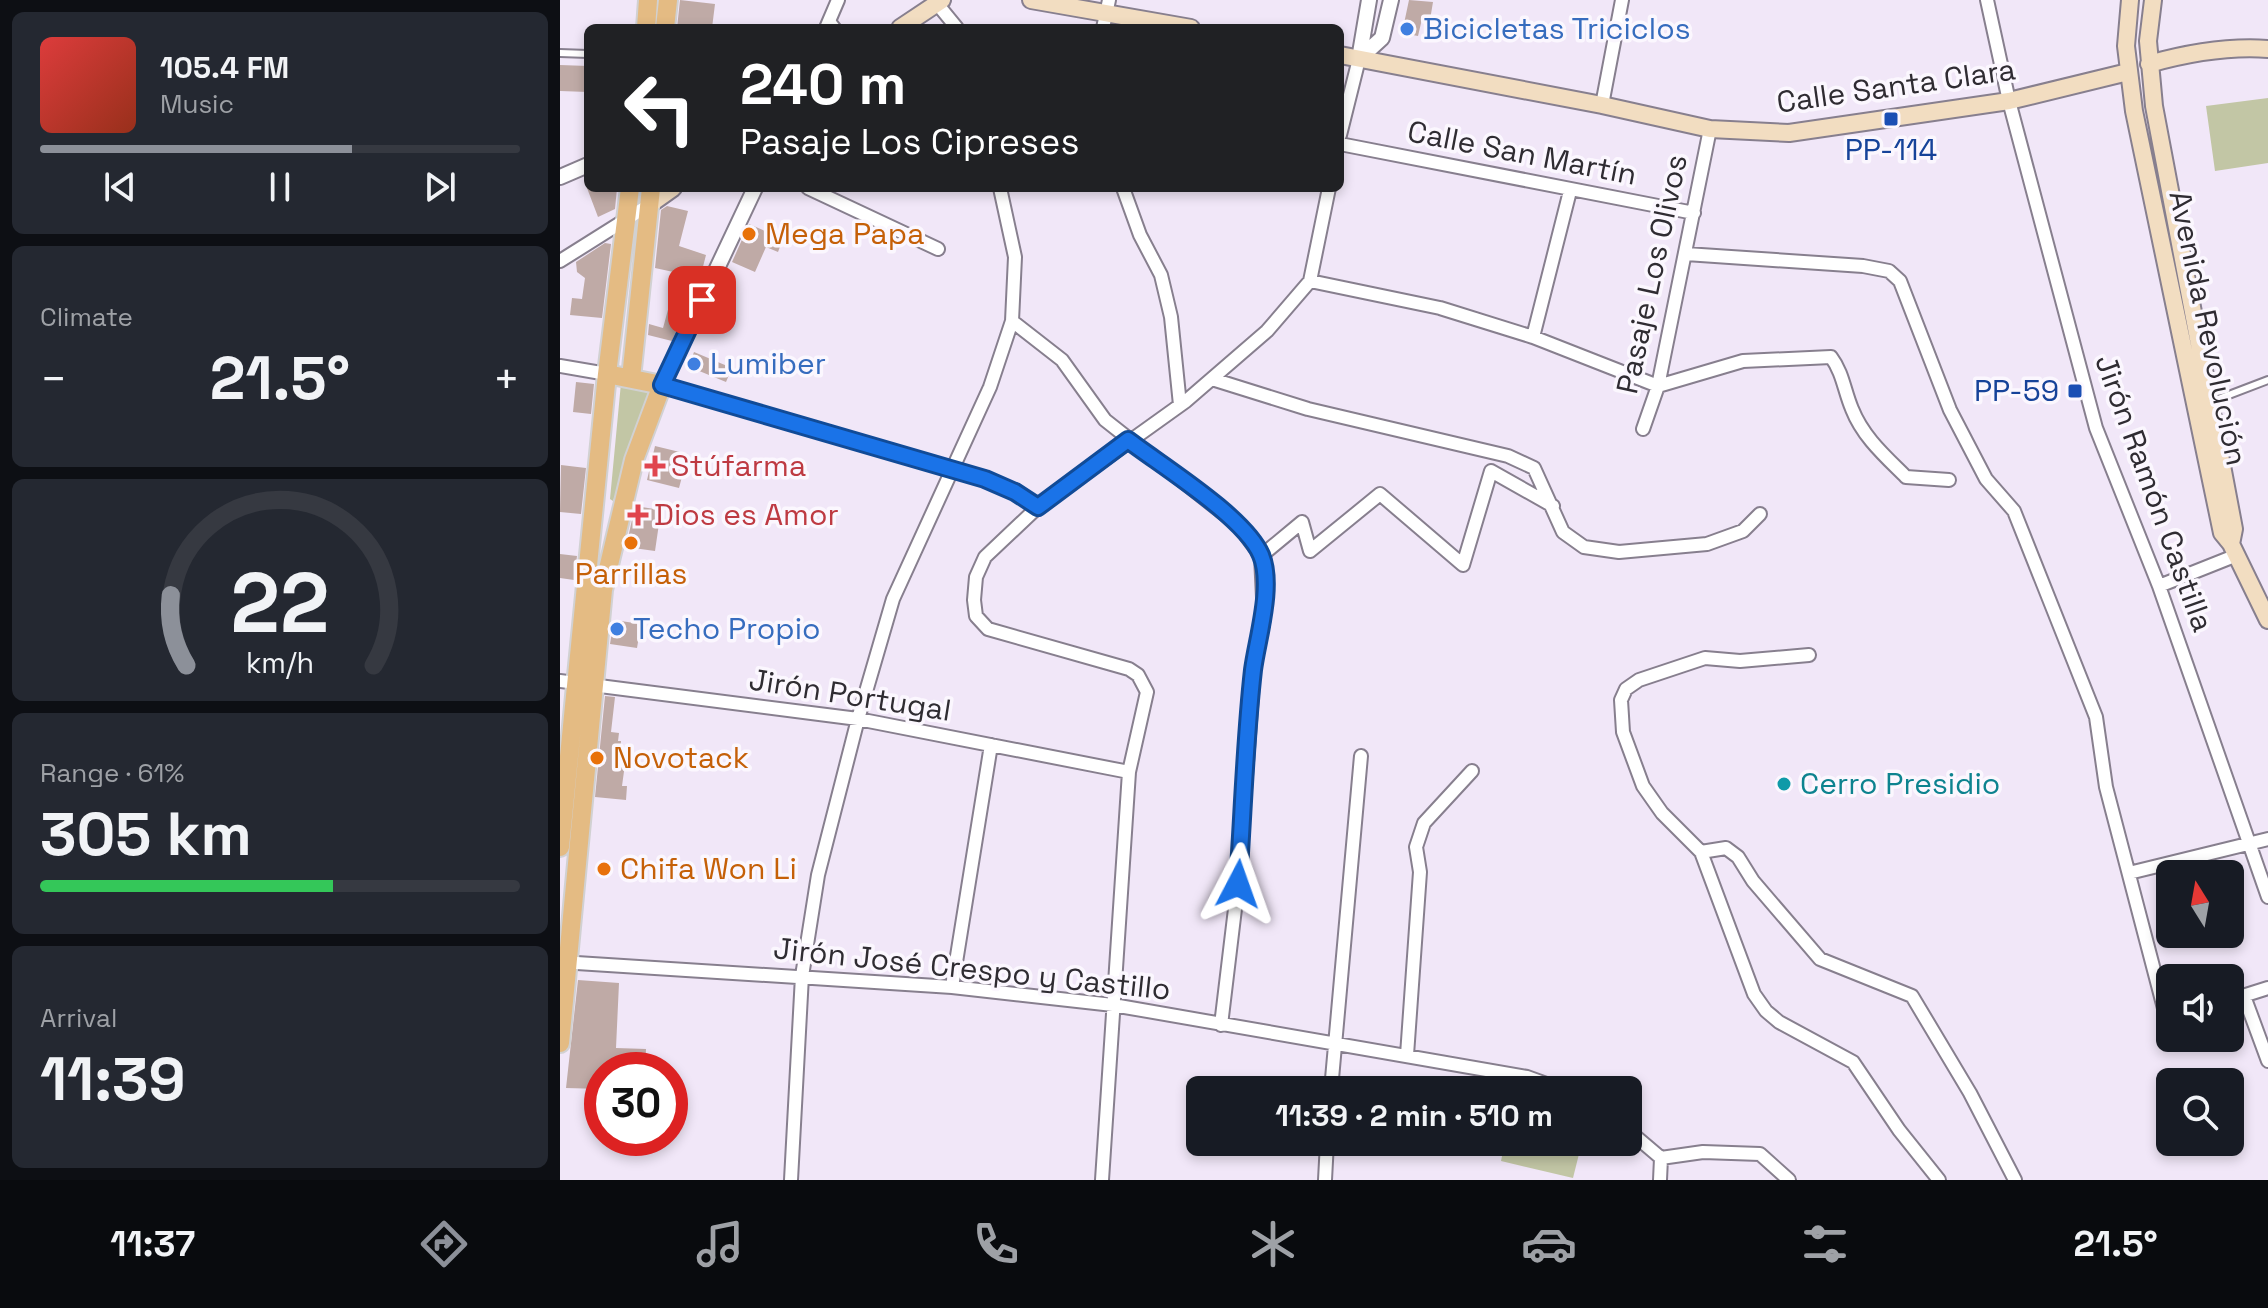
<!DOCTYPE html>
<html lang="en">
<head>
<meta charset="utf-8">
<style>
  :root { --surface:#171b24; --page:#242831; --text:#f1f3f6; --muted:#9ea1a6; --line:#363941; --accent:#8c9099 }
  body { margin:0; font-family:"Space Grotesk",sans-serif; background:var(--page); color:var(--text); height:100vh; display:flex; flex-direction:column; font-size:30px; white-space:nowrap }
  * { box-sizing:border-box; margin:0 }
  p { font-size:26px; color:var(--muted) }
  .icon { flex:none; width:44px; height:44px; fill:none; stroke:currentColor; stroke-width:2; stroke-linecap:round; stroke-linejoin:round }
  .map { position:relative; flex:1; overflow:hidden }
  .panel { display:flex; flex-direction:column; gap:12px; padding:12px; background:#0d0f14; width:560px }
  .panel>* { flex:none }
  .banner { position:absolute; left:24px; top:24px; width:760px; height:168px; border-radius:12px; box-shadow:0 4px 12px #0003; background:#202124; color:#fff; overflow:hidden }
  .needle { width:52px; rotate:349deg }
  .controls { position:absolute; left:1596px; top:860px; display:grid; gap:16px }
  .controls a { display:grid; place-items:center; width:88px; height:88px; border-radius:12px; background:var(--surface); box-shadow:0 4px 12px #0003; font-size:40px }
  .speed { position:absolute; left:24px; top:1052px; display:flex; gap:16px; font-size:40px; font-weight:700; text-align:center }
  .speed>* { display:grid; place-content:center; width:104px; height:104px; border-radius:50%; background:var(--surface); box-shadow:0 4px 12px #0003; line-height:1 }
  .speed .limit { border:12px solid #d22; background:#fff; color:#111 }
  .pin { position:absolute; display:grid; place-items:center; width:68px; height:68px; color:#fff; margin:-34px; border-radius:16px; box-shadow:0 4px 12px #0006 }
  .me { position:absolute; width:88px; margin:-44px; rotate:4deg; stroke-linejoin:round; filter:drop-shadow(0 0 6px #0008) }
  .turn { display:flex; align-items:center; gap:28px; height:168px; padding:0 24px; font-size:36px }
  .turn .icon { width:104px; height:104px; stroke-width:2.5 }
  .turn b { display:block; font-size:56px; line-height:68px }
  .big { font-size:60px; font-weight:700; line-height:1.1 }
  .panel .card { flex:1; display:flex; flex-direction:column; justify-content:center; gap:12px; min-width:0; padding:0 28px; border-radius:12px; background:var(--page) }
  .panel .dial { align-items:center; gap:0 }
  .dial svg { height:208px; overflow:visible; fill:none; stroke:var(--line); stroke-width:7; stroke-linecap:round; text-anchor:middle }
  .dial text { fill:var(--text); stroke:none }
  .song { display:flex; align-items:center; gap:24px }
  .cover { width:96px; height:96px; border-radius:12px; background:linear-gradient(135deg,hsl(0 70% 55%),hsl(10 70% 35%)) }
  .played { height:8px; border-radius:4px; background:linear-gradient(90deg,var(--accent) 65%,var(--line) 65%) }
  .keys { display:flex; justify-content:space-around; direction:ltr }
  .heat { display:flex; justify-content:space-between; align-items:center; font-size:44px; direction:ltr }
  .charge { height:12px; border-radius:6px; background:linear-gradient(90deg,#34c759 61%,var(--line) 0) }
  .trip { position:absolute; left:626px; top:1076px; width:456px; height:80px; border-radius:12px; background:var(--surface); box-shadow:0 4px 12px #0003; font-weight:700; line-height:80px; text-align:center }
  .tab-bar { display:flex; height:128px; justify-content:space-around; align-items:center; background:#090b0e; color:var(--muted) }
  .tab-bar .icon { width:56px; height:56px }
  .tab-bar .on { color:var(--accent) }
  .tab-bar b { font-size:36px; color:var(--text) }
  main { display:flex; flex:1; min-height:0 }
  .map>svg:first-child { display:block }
  .green { fill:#c2c6a5 }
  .building { fill:#bfaaa6 }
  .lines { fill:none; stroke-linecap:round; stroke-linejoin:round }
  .service-casing { stroke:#877f8e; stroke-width:10 }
  .minor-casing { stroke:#877f8e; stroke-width:16 }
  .tertiary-casing { stroke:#877f8e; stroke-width:18 }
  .secondary-casing { stroke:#877f8e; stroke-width:20 }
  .primary-casing { stroke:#d1d1d2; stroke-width:22 }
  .service { stroke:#fff; stroke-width:6 }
  .minor { stroke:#fff; stroke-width:12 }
  .tertiary { stroke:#fff; stroke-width:14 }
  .secondary { stroke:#f2ddc1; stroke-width:16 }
  .primary { stroke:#e4bb83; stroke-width:18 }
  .route-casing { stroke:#114b97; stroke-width:20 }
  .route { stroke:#1a73e8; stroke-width:14 }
  .shop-dot { fill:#3f7fe0; stroke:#fbf7fe; stroke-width:3 }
  .transit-dot { fill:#1a4fb4; stroke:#fbf7fe; stroke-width:3 }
  .food-dot { fill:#e8710a; stroke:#fbf7fe; stroke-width:3 }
  .health-dot { fill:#e0444e; stroke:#fbf7fe; stroke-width:3 }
  .culture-dot { fill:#0f9aa8; stroke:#fbf7fe; stroke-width:3 }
  .labels { text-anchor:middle; stroke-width:7; stroke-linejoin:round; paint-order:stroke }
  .shop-label { font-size:30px; fill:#366cbe; stroke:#fbf7fe; text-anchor:start }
  .street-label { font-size:30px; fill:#2f2c32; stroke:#fbf7fe }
  .transit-label { font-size:30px; fill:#164399; stroke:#fbf7fe }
  .food-label { font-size:30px; fill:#c56008; stroke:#fbf7fe; text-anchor:start }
  .health-label { font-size:30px; fill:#be3a42; stroke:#fbf7fe; text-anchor:start }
  .culture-label { font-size:30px; fill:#0d838f; stroke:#fbf7fe; text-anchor:start }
</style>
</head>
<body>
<main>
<section class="panel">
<div class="card">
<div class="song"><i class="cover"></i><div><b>105.4 FM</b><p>Music</p></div></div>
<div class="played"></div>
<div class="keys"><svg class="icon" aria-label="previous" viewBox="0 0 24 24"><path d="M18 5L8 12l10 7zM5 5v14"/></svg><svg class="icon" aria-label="pause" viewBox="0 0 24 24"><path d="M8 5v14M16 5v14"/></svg><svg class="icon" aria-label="next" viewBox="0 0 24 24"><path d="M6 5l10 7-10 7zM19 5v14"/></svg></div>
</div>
<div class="card"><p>Climate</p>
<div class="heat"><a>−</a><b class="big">21.5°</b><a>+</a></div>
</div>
<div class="card dial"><svg viewBox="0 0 100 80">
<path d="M14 69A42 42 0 1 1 86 69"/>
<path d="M14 69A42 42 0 0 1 8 42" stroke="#8c9099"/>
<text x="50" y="56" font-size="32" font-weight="700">22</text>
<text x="50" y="72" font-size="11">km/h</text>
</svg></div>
<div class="card"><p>Range · 61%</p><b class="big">305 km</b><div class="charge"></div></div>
<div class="card"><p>Arrival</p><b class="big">11:39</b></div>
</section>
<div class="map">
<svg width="1708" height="1180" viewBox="0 0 1708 1180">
  <rect width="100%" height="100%" fill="#f1e7f8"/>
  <path class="green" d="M1708,98V163L1655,171L1646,106Z
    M61,383L92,392L53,501L50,499Z
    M945,1142H1022L1013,1178L941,1161Z"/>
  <path class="building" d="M120,0L155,4L152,28H117Z
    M849,0L873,2L870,20L862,19L858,36L842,33Z
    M0,65L28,66V92L0,91Z
    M27,188H57L55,209L38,217Z
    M107,206L128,211L119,246L146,255L138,286L130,302L128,301L112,341L88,335L89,324L103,328L118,273L95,268L101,210Z
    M189,224L223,239L218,252L206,247L195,272L172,262Z
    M45,243L51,244L42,318L10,315L12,298L22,299L25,278L17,272L16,262Z
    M134,352L172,368L166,382L132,368L130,363Z
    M16,382L34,384L31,414L13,412Z
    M95,446L128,454L119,488L87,480Z
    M1,465L26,468L21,514L0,512Z
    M75,506L101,510L95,551L66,547Z
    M0,554L17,556L14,580L0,578Z
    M54,620L81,624L77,648L50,644Z
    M45,696L55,697L51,732L59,733L58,741H61L59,763L65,764L62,786H67L66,800L35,797Z
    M18,980L59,983L56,1048L86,1049L85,1070H42V1089L6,1088Z"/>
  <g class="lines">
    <defs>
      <path id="service" d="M270,18L278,28
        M0,53L28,54
        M1653,401L1708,380"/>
      <path id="minor" d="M374,0L397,28
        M1427,0L1449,101L1536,428L1599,586L1708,897
        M266,28L278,0
        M543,28L549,0
        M1042,105L1062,0
        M780,135L799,59
        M780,144L1134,213
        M248,188L378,249
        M563,188L580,235L601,275L611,317L620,405
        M1126,254L1303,266L1329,271L1340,281L1390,410L1426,479L1454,511L1536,717L1546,787L1606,1016L1610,1015
        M0,261L89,205
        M750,281L880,308L973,337L1098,386L1183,361L1271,357C1283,373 1284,390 1292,409C1303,437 1325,456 1346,477L1389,480
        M452,321L502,360L545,420L678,525L701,556L704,618L694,668L678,884L661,1025
        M973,337L1010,191
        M0,366L47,374
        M652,379L748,409L948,456L974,468L1003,532L1024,547L1059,552L1147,544L1183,531L1200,514
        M102,385L425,479L455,492L478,507
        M1083,429L1098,386L1150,129
        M701,556L742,522L750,551L820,494L903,565L931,471L993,506
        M1599,586L1677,555
        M1249,655L1180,661L1145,658L1079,680L1066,689L1061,700L1063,732L1083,786L1102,813L1141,852L1194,994L1206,1011L1219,1022L1293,1062L1339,1130L1379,1180
        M0,681L298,719L569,772
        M1141,852L1166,848L1178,857L1193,881L1260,959L1352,996L1410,1093L1455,1180
        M1569,873L1708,839
        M1,962L392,987L553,1005L967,1077L1003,1090
        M392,987L431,745
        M1684,996L1708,1061
        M1670,1000L1708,988
        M847,1055L860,872L856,847L864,823L912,771
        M771,1090L801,756
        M1068,1130L1101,1158L1143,1152L1200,1154L1229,1180
        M231,1180L242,976L258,875L298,719L333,599L430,387L452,321L455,257L440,188
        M542,1180L569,772L587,692L578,675L569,669L428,629L416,616L414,600L416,577L425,557L478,507L626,401L707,331L750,281L769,188
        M765,1180L767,1142
        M1100,1180L1101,1158"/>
      <path id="tertiary" d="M799,59L822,38L831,0
        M799,59L809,0
        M0,177L28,165
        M102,385L195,188"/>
      <path id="secondary" d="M471,0L631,28
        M1570,0L1566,46L1574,111L1662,533L1671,544L1708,620
        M1593,0L1588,41L1594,106L1674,529L1671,544
        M340,28L382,0
        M780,55L1042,105L1150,129L1229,133L1449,101L1568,72
        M1589,64C1628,53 1667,46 1708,49
        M89,205L113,188"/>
      <path id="primary" d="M86,28L88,0
        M105,28L108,0
        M71,378L91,188
        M0,847L47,374L70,188
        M0,1043L43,590L74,460L102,385L47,374"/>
    </defs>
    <use href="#service" class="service-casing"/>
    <use href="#minor" class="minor-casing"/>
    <use href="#tertiary" class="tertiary-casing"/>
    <use href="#secondary" class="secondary-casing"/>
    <use href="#primary" class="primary-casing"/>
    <use href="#service" class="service"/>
    <use href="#minor" class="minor"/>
    <use href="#tertiary" class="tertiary"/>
    <use href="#secondary" class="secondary"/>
    <use href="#primary" class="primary"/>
  </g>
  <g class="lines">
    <defs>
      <path id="route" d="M142,300L102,385L425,479L455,492L478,507L568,440C602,466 685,517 701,555C714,586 697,639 693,670C685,741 683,813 678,884"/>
    </defs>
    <use href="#route" class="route-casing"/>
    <use href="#route" class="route"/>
  </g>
  <g class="shop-dot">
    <circle cx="847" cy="29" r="8"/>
    <circle cx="134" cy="364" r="8"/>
    <circle cx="57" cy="629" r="8"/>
  </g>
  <g class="transit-dot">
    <rect x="1323" y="111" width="16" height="16" rx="4"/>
    <rect x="1507" y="383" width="16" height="16" rx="4"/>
  </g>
  <g class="food-dot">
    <circle cx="189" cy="234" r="8"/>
    <circle cx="71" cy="543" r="8"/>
    <circle cx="37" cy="758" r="8"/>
    <circle cx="44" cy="869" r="8"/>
  </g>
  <g class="health-dot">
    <path d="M91 454h8v8h8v8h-8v8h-8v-8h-8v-8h8z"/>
    <path d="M74 503h8v8h8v8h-8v8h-8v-8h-8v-8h8z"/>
  </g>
  <circle class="culture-dot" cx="1224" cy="784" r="8"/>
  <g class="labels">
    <g class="shop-label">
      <text x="863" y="39">Bicicletas Triciclos</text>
      <text x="150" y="374">Lumiber</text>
      <text x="73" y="639">Techo Propio</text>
    </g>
    <g class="street-label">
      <text transform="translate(1336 86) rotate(-8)" y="10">Calle Santa Clara</text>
      <text transform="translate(962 153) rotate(11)" y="10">Calle San Martín</text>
      <text transform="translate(1092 274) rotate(-78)" y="10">Pasaje Los Olivos</text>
      <text transform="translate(1648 328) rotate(78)" y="10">Avenida Revolución</text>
      <text transform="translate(1594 493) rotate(70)" y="10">Jirón Ramón Castilla</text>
      <text transform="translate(290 695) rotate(9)" y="10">Jirón Portugal</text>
      <text transform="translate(412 969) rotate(6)" y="10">Jirón José Crespo y Castillo</text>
    </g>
    <g class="transit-label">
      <text x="1331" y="160">PP-114</text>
      <text x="1499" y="401" text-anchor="end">PP-59</text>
    </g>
    <g class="food-label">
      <text x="205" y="244">Mega Papa</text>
      <text x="71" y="584" text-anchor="middle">Parrillas</text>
      <text x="53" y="768">Novotack</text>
      <text x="60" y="879">Chifa Won Li</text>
    </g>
    <g class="health-label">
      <text x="111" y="476">Stúfarma</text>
      <text x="94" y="525">Dios es Amor</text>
    </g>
    <g class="culture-label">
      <text x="1240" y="794">Cerro Presidio</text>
    </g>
  </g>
</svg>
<div class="controls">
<a><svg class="needle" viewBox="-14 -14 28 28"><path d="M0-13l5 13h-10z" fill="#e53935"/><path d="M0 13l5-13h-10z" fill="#9ea1a6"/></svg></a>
<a><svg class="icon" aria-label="sound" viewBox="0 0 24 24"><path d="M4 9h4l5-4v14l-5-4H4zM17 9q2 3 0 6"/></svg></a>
<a><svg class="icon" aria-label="search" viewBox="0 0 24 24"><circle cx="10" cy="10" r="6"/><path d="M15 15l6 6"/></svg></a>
</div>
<div class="speed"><div class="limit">30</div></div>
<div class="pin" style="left:142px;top:300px;background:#d93025"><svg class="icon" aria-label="arrive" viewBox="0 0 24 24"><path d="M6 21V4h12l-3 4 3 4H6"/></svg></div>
<svg class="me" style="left:678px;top:884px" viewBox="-20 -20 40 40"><path d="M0-17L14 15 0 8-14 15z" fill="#1a73e8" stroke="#fff" stroke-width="4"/></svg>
<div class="trip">11:39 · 2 min · 510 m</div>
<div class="banner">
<div class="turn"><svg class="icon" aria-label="left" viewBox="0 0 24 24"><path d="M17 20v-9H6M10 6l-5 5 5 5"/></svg><div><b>240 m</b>Pasaje Los Cipreses</div></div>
</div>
</div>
</main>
<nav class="tab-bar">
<b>11:37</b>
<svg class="icon on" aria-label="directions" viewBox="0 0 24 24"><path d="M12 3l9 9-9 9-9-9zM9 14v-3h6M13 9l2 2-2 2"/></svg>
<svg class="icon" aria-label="music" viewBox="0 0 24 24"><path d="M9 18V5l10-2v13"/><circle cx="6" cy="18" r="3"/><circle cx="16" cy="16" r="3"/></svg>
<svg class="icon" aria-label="phone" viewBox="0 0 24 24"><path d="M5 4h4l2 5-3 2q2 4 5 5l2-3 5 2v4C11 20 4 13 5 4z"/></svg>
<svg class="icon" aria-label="climate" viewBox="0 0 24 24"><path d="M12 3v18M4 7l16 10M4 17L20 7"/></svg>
<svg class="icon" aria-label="car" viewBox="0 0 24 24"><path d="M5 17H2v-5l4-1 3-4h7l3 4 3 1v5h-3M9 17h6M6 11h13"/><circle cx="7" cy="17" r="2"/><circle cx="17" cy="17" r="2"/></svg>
<svg class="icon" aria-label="filters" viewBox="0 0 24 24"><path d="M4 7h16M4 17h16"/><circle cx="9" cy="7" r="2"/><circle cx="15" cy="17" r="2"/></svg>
<b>21.5°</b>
</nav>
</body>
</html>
